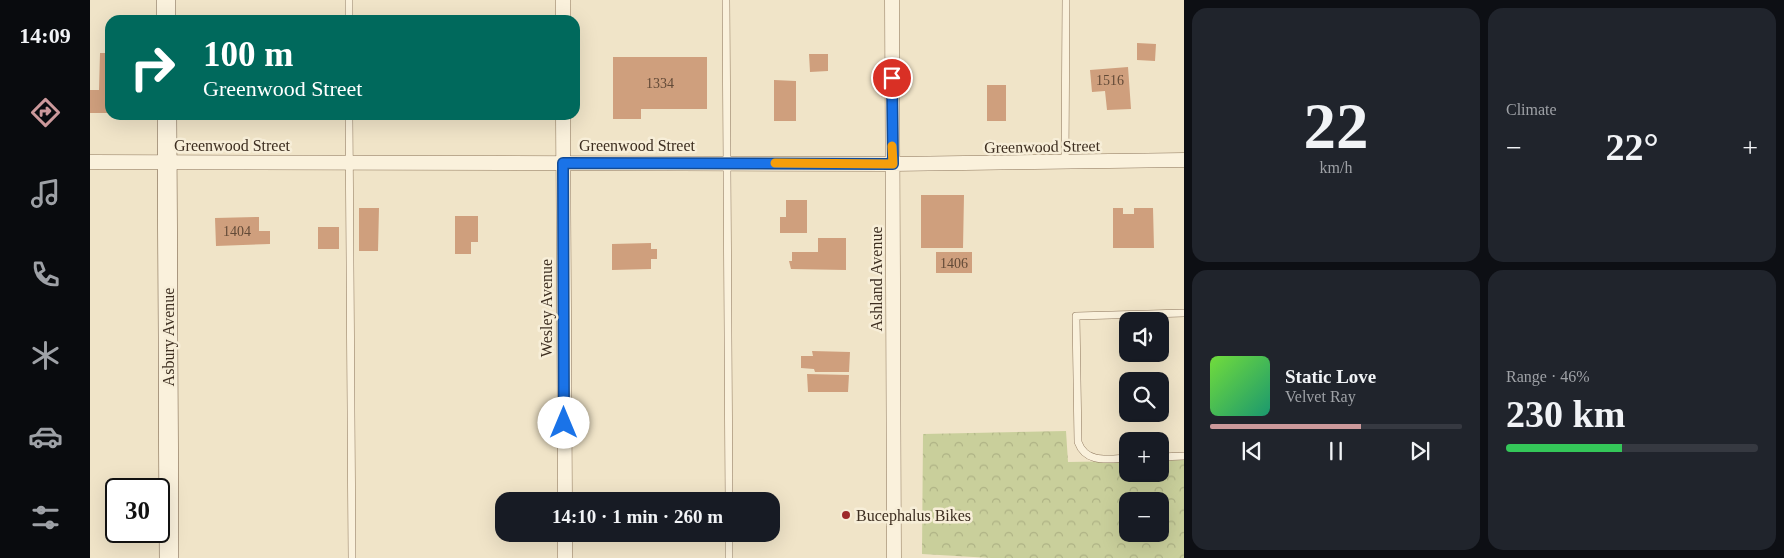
<!DOCTYPE html>
<html lang="en">
<head>
<meta charset="utf-8">
<style>
  :root { --surface:#171b24; --page:#20242c; --text:#f1f3f6; --muted:#9ea1a6; --line:#363941; --accent:#cc999b }
  body { margin:0; font-family:Georgia,serif; background:var(--page); color:var(--text); height:100vh; display:flex; flex-direction:column; font-size:19px; white-space:nowrap }
  * { box-sizing:border-box; margin:0 }
  p { font-size:16px; color:var(--muted) }
  .icon { flex:none; width:28px; height:28px; fill:none; stroke:currentColor; stroke-width:2; stroke-linecap:round; stroke-linejoin:round }
  .map { position:relative; flex:1; overflow:hidden }
  .sheet { display:flex; flex-direction:column; gap:8px; padding:8px; background:#0d0f14; width:600px }
  .sheet>* { flex:none }
  .hud { position:absolute; left:15px; top:15px; width:475px; height:105px; border-radius:15px; box-shadow:0 5px 20px #0002; background:#00695c; color:#fff; overflow:hidden }
  .tools { position:absolute; left:1029px; top:312px; display:grid; gap:10px }
  .tools a { display:grid; place-items:center; width:50px; height:50px; border-radius:10px; background:var(--surface); box-shadow:0 5px 20px #0002; font-size:25px }
  .speed { position:absolute; left:15px; top:478px; display:flex; gap:10px; font-size:25px; font-weight:700; text-align:center }
  .speed>* { display:grid; place-content:center; width:65px; height:65px; border-radius:50%; background:var(--surface); box-shadow:0 5px 20px #0002; line-height:1 }
  .speed .limit { border:2px solid #111; border-radius:8px; background:#fff; color:#111 }
  .pin { position:absolute; display:grid; place-items:center; width:42px; height:42px; color:#fff; margin:-21px; border:2px solid #fff; border-radius:50%; box-shadow:0 1px 5px #0007 }
  .me { position:absolute; width:55px; margin:-28px; rotate:0deg; stroke-linejoin:round; filter:drop-shadow(0 0 4px #0008) }
  .turn { display:flex; align-items:center; gap:18px; height:105px; padding:0 15px; font-size:22px }
  .turn .icon { width:65px; height:65px; stroke-width:2.5 }
  .turn b { display:block; font-size:35px; line-height:42px }
  .big { font-size:38px; font-weight:700; line-height:1.1 }
  .sheet .card { flex:1; display:flex; flex-direction:column; justify-content:center; gap:8px; min-width:0; padding:0 18px; border-radius:15px; background:var(--page) }
  .sheet .dial { align-items:center; gap:0 }
  .dial b { font-size:65px; line-height:1 }
  .song { display:flex; align-items:center; gap:15px }
  .cover { width:60px; height:60px; border-radius:8px; background:linear-gradient(135deg,hsl(100 70% 55%),hsl(160 70% 35%)) }
  .played { height:5px; border-radius:2px; background:linear-gradient(90deg,var(--accent) 60%,var(--line) 60%) }
  .keys { display:flex; justify-content:space-around; direction:ltr }
  .heat { display:flex; justify-content:space-between; align-items:center; font-size:28px; direction:ltr }
  .charge { height:8px; border-radius:4px; background:linear-gradient(90deg,#34c759 46%,var(--line) 0) }
  .sheet .tiles { flex:1; display:grid; gap:8px; grid-template-columns:repeat(2,1fr) }
  .trip { position:absolute; left:405px; top:492px; width:285px; height:50px; border-radius:15px; background:var(--surface); box-shadow:0 5px 20px #0002; font-weight:700; line-height:50px; text-align:center }
  main { display:flex; flex:1; min-height:0 }
  .tabs { display:flex; flex-direction:column; width:90px; justify-content:space-around; align-items:center; background:#090b0e; color:var(--muted) }
  .tabs .icon { width:35px; height:35px }
  .tabs .active { color:var(--accent) }
  .tabs b { font-size:22px; color:var(--text) }
  .map>svg:first-child { display:block }
  .park { fill:url(#park-crowns); fill-rule:evenodd }
  .building { fill:#cf9f7d }
  .lines { fill:none; stroke-linecap:round; stroke-linejoin:round }
  .lane-casing { stroke:#8d765c; stroke-width:8 }
  .street-casing { stroke:#8d765c; stroke-width:15 }
  .secondary-casing { stroke:#6f573f; stroke-width:20 }
  .lane { stroke:#faf1dc; stroke-width:7 }
  .street { stroke:#faf1dc; stroke-width:14 }
  .secondary { stroke:#faf1dc; stroke-width:19 }
  .route-casing { stroke:#114b97; stroke-width:12 }
  .route { stroke:#1a73e8; stroke-width:9 }
  .slow { stroke:#f59e0b; stroke-width:9 }
  .poi-dot { fill:#9e2a2b; stroke:#f7eed8; stroke-width:2 }
  .labels { text-anchor:middle; stroke-width:5; stroke-linejoin:round; paint-order:stroke }
  .number-label { font-size:14px; fill:#624a37 }
  .street-label { font-size:16px; fill:#3d2e20; stroke:#f7eed8 }
  .poi-label { font-size:16px; fill:#3d2e20; stroke:#f7eed8; text-anchor:start }
</style>
</head>
<body>
<main>
<nav class="tabs">
<b>14:09</b>
<svg class="icon active" aria-label="directions" viewBox="0 0 24 24"><path d="M12 3l9 9-9 9-9-9zM9 14v-3h6M13 9l2 2-2 2"/></svg>
<svg class="icon" aria-label="music" viewBox="0 0 24 24"><path d="M9 18V5l10-2v13"/><circle cx="6" cy="18" r="3"/><circle cx="16" cy="16" r="3"/></svg>
<svg class="icon" aria-label="phone" viewBox="0 0 24 24"><path d="M5 4h4l2 5-3 2q2 4 5 5l2-3 5 2v4C11 20 4 13 5 4z"/></svg>
<svg class="icon" aria-label="climate" viewBox="0 0 24 24"><path d="M12 3v18M4 7l16 10M4 17L20 7"/></svg>
<svg class="icon" aria-label="car" viewBox="0 0 24 24"><path d="M5 17H2v-5l4-1 3-4h7l3 4 3 1v5h-3M9 17h6M6 11h13"/><circle cx="7" cy="17" r="2"/><circle cx="17" cy="17" r="2"/></svg>
<svg class="icon" aria-label="filters" viewBox="0 0 24 24"><path d="M4 7h16M4 17h16"/><circle cx="9" cy="7" r="2"/><circle cx="15" cy="17" r="2"/></svg>
</nav>
<div class="map">
<svg width="1094" height="558" viewBox="0 0 1094 558">
  <defs>
    <pattern id="park-crowns" width="20" height="18" patternUnits="userSpaceOnUse" patternTransform="scale(1.25)"><rect width="20" height="18" fill="#c9cf9b"/><path d="M2 6a3 3 0 1 1 6 0M12 15a3 3 0 1 1 6 0" fill="none" stroke="#aeb285"/></pattern>
  </defs>
  <rect width="100%" height="100%" fill="#f0e4c8"/>
  <path class="park" d="M976,431L978,462L1037,461L1038,474H1070V461L1094,460V558H901L832,554L833,434ZM1038,501H1070V534H1038Z"/>
  <path class="building" d="M228,17H250V20H229Z
    M1047,43L1066,44L1065,61L1047,60Z
    M10,53H20V113H0V90H9Z
    M719,54H738V71L720,72Z
    M523,57H617V109H551V119H523Z
    M1038,67L1041,109L1017,110L1015,91L1002,92L1000,70Z
    M684,80L706,81V121H684Z
    M897,85H916V121H897Z
    M831,195H874L873,248H831Z
    M696,200H717V233H690V217H696Z
    M269,208H289L288,251H269Z
    M1023,208H1033V214H1044V208H1063L1064,248H1023Z
    M365,216H388V242H381V254H365Z
    M169,217V231H180V244L126,246L125,218Z
    M228,227H249V249H228Z
    M728,238H756V270L701,269L699,261H702V252H728Z
    M561,243V249H567V259H561V269L522,270V244Z
    M846,252H882V273H846Z
    M722,351L760,352L759,372H725L724,369L711,368V356H723Z
    M717,374L759,375L758,392H718Z"/>
  <g class="lines">
    <defs>
      <path id="lane" d="M259,0V20
        M636,0L639,501
        M259,115L262,558
        M975,163L976,0
        M1070,457L1094,456
        M1038,458C1018,459 996,464 988,442L986,316L1094,313
        M639,534V558"/>
      <path id="street" d="M473,0V20
        M802,0L804,558
        M473,115L475,501
        M0,162L803,164L1094,160
        M475,534V558"/>
      <path id="secondary" d="M76,0V20
        M77,115L79,558"/>
    </defs>
    <use href="#lane" class="lane-casing"/>
    <use href="#street" class="street-casing"/>
    <use href="#secondary" class="secondary-casing"/>
    <use href="#lane" class="lane"/>
    <use href="#street" class="street"/>
    <use href="#secondary" class="secondary"/>
  </g>
  <g class="lines">
    <defs>
      <path id="route" d="M474,423L473,163L803,164L802,78"/>
    </defs>
    <use href="#route" class="route-casing"/>
    <use href="#route" class="route"/>
    <path class="slow" d="M685,163L803,164L802,146"/>
  </g>
  <circle class="poi-dot" cx="756" cy="515" r="5"/>
  <g class="labels">
    <g class="number-label">
      <text x="1020" y="85">1516</text>
      <text x="570" y="88">1334</text>
      <text x="147" y="236">1404</text>
      <text x="864" y="268">1406</text>
    </g>
    <g class="street-label">
      <text x="142" y="151">Greenwood Street</text>
      <text x="547" y="151">Greenwood Street</text>
      <text transform="translate(952 146) rotate(-1)" y="6">Greenwood Street</text>
      <text transform="translate(786 279) rotate(-90)" y="6">Ashland Avenue</text>
      <text transform="translate(456 308) rotate(-90)" y="6">Wesley Avenue</text>
      <text transform="translate(78 337) rotate(-90)" y="6">Asbury Avenue</text>
    </g>
    <g class="poi-label">
      <text x="766" y="521">Bucephalus Bikes</text>
    </g>
  </g>
</svg>
<div class="tools">
<a><svg class="icon" aria-label="sound" viewBox="0 0 24 24"><path d="M4 9h4l5-4v14l-5-4H4zM17 9q2 3 0 6"/></svg></a>
<a><svg class="icon" aria-label="search" viewBox="0 0 24 24"><circle cx="10" cy="10" r="6"/><path d="M15 15l6 6"/></svg></a>
<a>+</a>
<a>−</a>
</div>
<div class="speed"><div class="limit">30</div></div>
<div class="pin" style="left:802px;top:78px;background:#d93025"><svg class="icon" aria-label="arrive" viewBox="0 0 24 24"><path d="M6 21V4h12l-3 4 3 4H6"/></svg></div>
<svg class="me" style="left:474px;top:423px" viewBox="-20 -20 40 40"><circle r="19" fill="#fff"/><path d="M0-13L10 11 0 6-10 11z" fill="#1a73e8"/></svg>
<div class="trip">14:10 · 1 min · 260 m</div>
<div class="hud">
<div class="turn"><svg class="icon" aria-label="right" viewBox="0 0 24 24"><path d="M7 20v-9h11M14 6l5 5-5 5"/></svg><div><b>100 m</b>Greenwood Street</div></div>
</div>
</div>
<section class="sheet">
<div class="tiles">
<div class="card dial"><b>22</b><p>km/h</p></div>
<div class="card"><p>Climate</p>
<div class="heat"><a>−</a><b class="big">22°</b><a>+</a></div>
</div>
<div class="card">
<div class="song"><i class="cover"></i><div><b>Static Love</b><p>Velvet Ray</p></div></div>
<div class="played"></div>
<div class="keys"><svg class="icon" aria-label="previous" viewBox="0 0 24 24"><path d="M18 5L8 12l10 7zM5 5v14"/></svg><svg class="icon" aria-label="pause" viewBox="0 0 24 24"><path d="M8 5v14M16 5v14"/></svg><svg class="icon" aria-label="next" viewBox="0 0 24 24"><path d="M6 5l10 7-10 7zM19 5v14"/></svg></div>
</div>
<div class="card"><p>Range · 46%</p><b class="big">230 km</b><div class="charge"></div></div>
</div>
</section>
</main>
</body>
</html>
